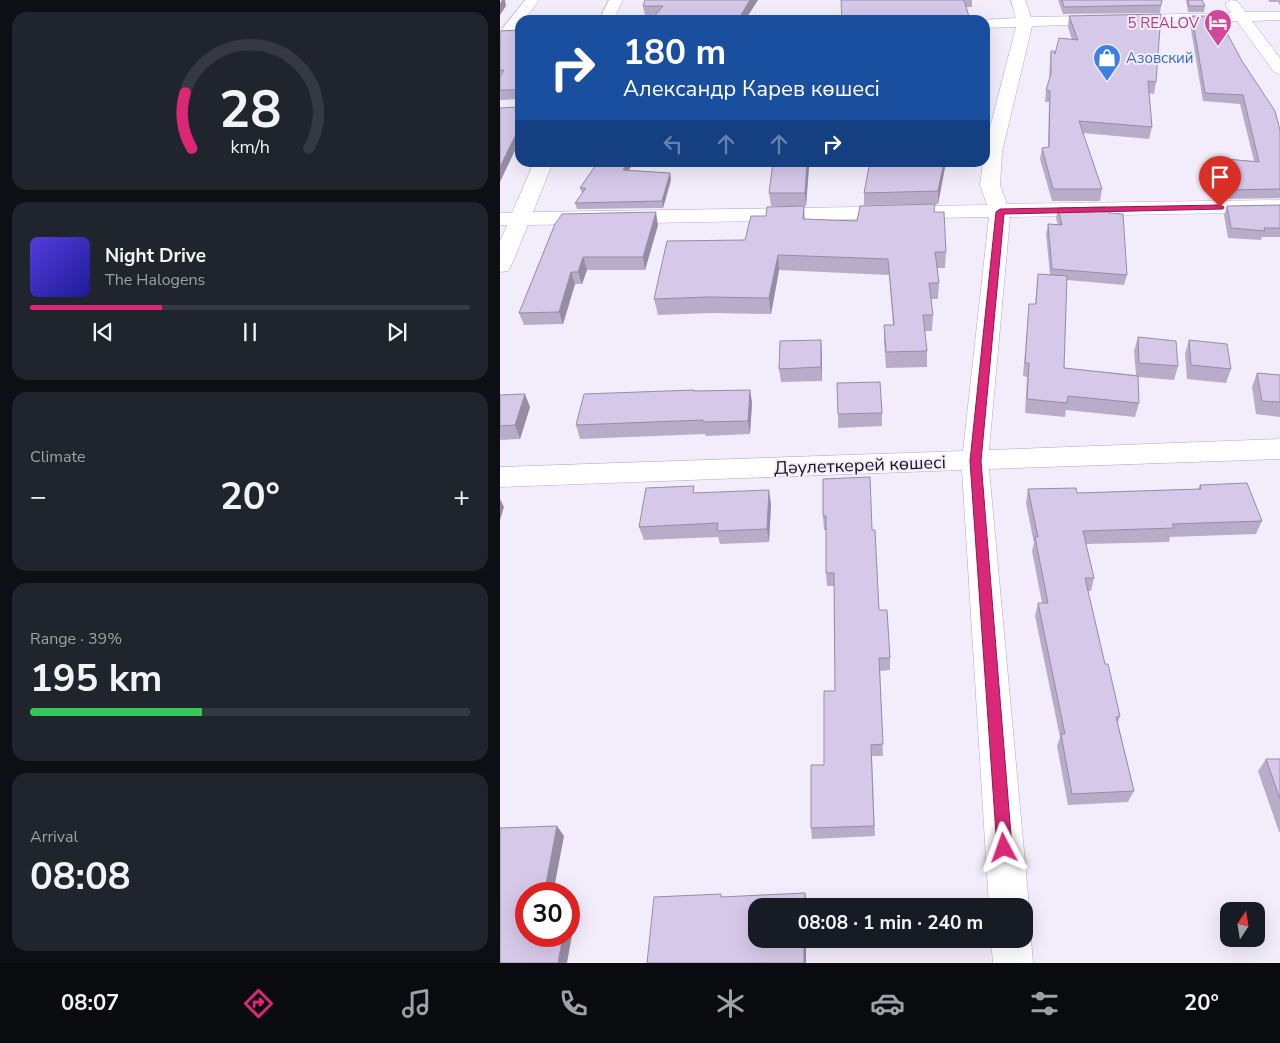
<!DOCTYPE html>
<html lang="en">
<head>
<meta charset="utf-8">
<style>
  :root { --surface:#171b24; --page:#20242c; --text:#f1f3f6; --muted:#9ea1a6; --line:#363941; --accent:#db2777 }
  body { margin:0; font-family:"Nunito Sans",sans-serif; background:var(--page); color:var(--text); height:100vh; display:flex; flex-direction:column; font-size:19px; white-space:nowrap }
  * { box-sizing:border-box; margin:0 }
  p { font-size:16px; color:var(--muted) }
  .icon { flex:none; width:28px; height:28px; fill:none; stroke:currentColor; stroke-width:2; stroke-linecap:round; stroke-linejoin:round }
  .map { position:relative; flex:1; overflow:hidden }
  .drawer { display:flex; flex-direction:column; gap:12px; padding:12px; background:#0d0f14; width:500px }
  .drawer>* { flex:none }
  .top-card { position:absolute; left:15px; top:15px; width:475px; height:152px; border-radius:15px; box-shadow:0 5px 20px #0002; background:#1a4fa0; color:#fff; overflow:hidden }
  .needle { width:32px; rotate:12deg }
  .buttons { position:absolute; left:720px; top:902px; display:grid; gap:10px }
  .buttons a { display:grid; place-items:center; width:45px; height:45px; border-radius:10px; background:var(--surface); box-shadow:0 5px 20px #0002; font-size:25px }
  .speed { position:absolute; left:15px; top:882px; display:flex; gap:10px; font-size:25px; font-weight:700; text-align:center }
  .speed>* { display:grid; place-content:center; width:65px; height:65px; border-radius:50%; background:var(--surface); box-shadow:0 5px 20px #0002; line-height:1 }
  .speed .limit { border:8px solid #d22; background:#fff; color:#111 }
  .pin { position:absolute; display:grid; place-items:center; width:42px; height:42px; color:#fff; margin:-51px -21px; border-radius:50% 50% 50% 0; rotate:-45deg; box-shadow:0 0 5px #0007 }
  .pin .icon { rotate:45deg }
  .me { position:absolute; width:55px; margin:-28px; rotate:356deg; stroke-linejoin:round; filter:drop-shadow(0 0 4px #0008) }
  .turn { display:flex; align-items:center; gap:18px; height:105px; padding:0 25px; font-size:22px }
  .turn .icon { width:65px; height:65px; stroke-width:2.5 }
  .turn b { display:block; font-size:35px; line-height:42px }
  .lanes { display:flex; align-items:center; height:48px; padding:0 25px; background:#0003; justify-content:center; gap:25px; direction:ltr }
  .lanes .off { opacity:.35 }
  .big { font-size:38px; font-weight:700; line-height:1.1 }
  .drawer .widget { flex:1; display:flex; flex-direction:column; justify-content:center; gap:8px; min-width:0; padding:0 18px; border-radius:15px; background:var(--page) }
  .drawer .dial { align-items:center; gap:0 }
  .dial svg { height:130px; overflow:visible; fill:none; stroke:var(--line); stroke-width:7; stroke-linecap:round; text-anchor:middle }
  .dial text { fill:var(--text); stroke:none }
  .song { display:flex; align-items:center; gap:15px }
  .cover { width:60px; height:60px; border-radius:8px; background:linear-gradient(135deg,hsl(250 70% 55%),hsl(240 70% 35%)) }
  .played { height:5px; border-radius:2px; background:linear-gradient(90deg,var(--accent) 30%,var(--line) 30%) }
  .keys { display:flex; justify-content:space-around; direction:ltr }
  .heat { display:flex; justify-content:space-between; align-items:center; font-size:28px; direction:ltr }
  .charge { height:8px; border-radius:4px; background:linear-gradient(90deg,#34c759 39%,var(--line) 0) }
  .trip { position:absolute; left:248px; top:898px; width:285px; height:50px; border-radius:15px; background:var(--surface); box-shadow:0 5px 20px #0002; font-weight:700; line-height:50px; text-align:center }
  .menu { display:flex; height:80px; justify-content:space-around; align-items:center; background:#090b0e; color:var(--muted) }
  .menu .icon { width:35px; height:35px }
  .menu .current { color:var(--accent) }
  .menu b { font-size:22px; color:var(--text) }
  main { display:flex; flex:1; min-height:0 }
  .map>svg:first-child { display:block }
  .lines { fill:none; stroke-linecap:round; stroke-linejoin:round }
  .minor-casing { stroke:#b3a5c5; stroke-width:1 }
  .minor { fill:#fff; fill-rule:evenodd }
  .wall { fill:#b8acc8 }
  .shaded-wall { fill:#968ca3 }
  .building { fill:#d6c8e9; stroke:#968ca3 }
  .route { fill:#db2777; stroke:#8e194d }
  .labels { text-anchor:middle; stroke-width:4; stroke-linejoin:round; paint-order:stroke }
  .far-hotel-label { font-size:15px; fill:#b23c85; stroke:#f3edfb; text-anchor:end }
  .far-shop-label { font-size:15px; fill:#366cbe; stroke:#f3edfb; text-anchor:start }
  .street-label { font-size:18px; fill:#18131e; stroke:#f3edfb }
</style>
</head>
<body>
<main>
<section class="drawer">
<div class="widget dial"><svg viewBox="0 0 100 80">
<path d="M14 69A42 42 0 1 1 86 69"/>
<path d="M14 69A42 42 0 0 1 10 35" stroke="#db2777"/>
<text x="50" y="56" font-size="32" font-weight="700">28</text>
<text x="50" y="72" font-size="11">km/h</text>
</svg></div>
<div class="widget">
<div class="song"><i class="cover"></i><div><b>Night Drive</b><p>The Halogens</p></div></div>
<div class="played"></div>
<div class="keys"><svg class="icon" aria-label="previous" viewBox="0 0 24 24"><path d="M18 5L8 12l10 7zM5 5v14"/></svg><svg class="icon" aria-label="pause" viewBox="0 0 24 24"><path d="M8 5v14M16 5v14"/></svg><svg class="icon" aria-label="next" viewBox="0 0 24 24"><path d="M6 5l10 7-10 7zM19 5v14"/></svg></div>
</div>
<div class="widget"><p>Climate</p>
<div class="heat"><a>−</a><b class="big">20°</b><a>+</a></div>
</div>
<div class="widget"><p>Range · 39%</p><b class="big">195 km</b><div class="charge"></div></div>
<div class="widget"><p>Arrival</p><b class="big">08:08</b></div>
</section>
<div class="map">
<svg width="780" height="963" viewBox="0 0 780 963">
  <rect width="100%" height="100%" fill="#f3edfb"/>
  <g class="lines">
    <defs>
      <path id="minor" d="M25,0H39L24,20H20V26L15,32H5L2,29Z
        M109,0H123L113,20H99Z
        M511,0H525L531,17L731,13L725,4L731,0L737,1L746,12H780V20L752,21L780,58V74L774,72L737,21L532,26L502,152L500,185L507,204L780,200V212L510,217L489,450L780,439V459L489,469L529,906L524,917V906H489L462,470L0,487V467L463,451L489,217L28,225L11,266L8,271L0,272V241L7,225H0V213H12L34,162H53L33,212L487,205L480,185L483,162H485V147L516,27L485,28V20H480L516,18Z
        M524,924L531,939L533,963H493L491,939H524Z"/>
    </defs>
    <use href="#minor" class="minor-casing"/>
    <use href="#minor" class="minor"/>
  </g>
  <path class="wall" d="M258,0L245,20H151L154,16H145L143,6Z
    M341,0H472V7H466Z
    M558,0H662L660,13L563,14Z
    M686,0H702L705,6L704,12H688Z
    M768,0H780V5L778,2H770Z
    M569,16L656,82L654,94L649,93L652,127L649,139L583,133L602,189L600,201H552L540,159L542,148L548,147L549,102H545L546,90L549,79L550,62L551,51L555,54L572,40L568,27Z
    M692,16L780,130V198L722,199L720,191H716L712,167L715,158L754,161L740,104L703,101L690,24Z
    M20,30V99L0,100V31Z
    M98,162H134L129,170L170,173L171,180L163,208L77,209L75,203L82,193L80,188Z
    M273,162H309L306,206H271L269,193Z
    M370,162H446L438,204L364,205V193Z
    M780,205V237H762L761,240L728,238L724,215L727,206Z
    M304,206L305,219L357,221L435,212L446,252L445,268H437L439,283L438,299H431L433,315L432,331H425L427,351V367L386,368L384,341V325H393L389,275L279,270L271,314L211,313L158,315L154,299L245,240L266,216Z
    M558,208L627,275L624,285L567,280L564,368L636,375L634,351L638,337L678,366L674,380L638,377L639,403L635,417L566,410L565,417L525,413L527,377L523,376L529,304H535L538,274L550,275L546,234L548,224L558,225L556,218Z
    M55,224L158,225L145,270H87L82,284H75L63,324L24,325L19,313Z
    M689,340L731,369L726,383L687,379L685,354Z
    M322,353V381L281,382L279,369Z
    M757,373L780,375V417L756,414L752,387Z
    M194,390L195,391L250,390L252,403L250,434L206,436L205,434L80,439L76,425Z
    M0,395L30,407L20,439L0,440Z
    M382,413V426L338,428V414Z
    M323,479L372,530L379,610L390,658V670L380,671L383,756H372L375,836L312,839L311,828L324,765L335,691L334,586H327L326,573V530H324L323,516Z
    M700,485L762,521L756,534L670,537L669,542L586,544L594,578L591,591H588L605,664L620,716L618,723L634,791L628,802L568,805L557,746L560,737L535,616L538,603H542L532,551L534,543L526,503L528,489L577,493L698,489Z
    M195,493L271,504L269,542L220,544L218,537L144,540L139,527Z
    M766,759H780V832H779L758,771Z"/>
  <path class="shaded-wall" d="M2,0H5L6,6L0,15V3Z
    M250,0H258L245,20H238Z
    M20,126V140L0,182V167Z
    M128,162H134L125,176L123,170Z
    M307,162H309V168L306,206L305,193Z
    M444,162H446L438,204V191Z
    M170,173L171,180L163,208L162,201Z
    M156,212L158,225L145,270L143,257Z
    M278,255L279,270L271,314L269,298Z
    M83,257L87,270L82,284L78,272Z
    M71,272L75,284L63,324L59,312Z
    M321,340L322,353V381L321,367Z
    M250,390L252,403L250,434L248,421Z
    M25,394L30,407L20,439L15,425Z
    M269,490L271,504L269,542L267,529Z
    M0,499L4,507L0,520Z
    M57,826L64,836L53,894H44Z
    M305,893L307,902V906H305Z
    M69,917L74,924L67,963H58L63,936H69Z
    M304,939H306V963H304Z"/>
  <path class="building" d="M145,0H250L238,20H151L163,6H143Z
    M341,0H464L470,20H342Z
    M562,0H662L661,5L564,7Z
    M688,0H702L705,6H689Z
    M661,14L656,82L648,81L652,127L579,121L602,189H553L542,148L549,147L550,91L546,90L551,74V51H554L555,54L559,38L578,40L569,16Z
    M692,16H713L724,35H728L742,61L775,111L780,130V189L724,190L723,182H719L715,158L759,162L743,95L705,93Z
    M20,30V90H0V77L4,70H0V31Z
    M20,107V126L0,167V108Z
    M98,162H128L123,170L170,173L162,201L75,203L86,188H80Z
    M273,162H307L305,193H269Z
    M370,162H444L438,191L364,193Z
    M435,204L434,212H444L446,252H435L439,283H429L433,315H423L427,351L386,352L384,325H394L388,259L278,255L269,298L208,297L154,299L167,241L245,240L251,216H266L267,207L304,206L303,219L357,221L360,206Z
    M780,205V228H764L765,231L731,228L727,206Z
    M607,207L609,213L623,214L627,275L552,269L548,224L562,225L558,208Z
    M156,212L143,257H83L78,272H71L59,312L19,313L55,224L62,214Z
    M538,274L567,276L564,368L638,376L639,403L568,396L567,403L527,399L529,363H525L529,304H536Z
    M638,337L676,341L678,366L639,363Z
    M321,340V367L279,369L280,341Z
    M689,340L727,344L731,369L691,365Z
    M757,373L780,375V402L762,401Z
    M380,382L382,413L338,414L337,383Z
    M194,390V391L250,390L248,421L203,422V420L76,425L84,394Z
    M25,394L15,425L0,426V395Z
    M370,477L372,530H375L379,610H387L390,658H379L383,744L371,745L374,826L311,828V765H324V691H335L334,573H326V516H323V479Z
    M747,483L762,521L672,524L674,528L583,531L594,578H585L605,664H608L620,716L616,717L634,791L572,794L561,734H565L538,603H548L535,537H538L528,489L576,488L577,493L701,489L700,485Z
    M194,486L193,493L269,490L267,529L217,531L218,523L139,527L146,488Z
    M766,759H780V799Z
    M57,826L44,894H26V936H63L58,963H0V828Z
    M305,893V906H256V939H304V963H147L154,897L221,894V897Z"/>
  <path class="route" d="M720,205L724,207L723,209L504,214L481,461L512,848L510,854L504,856L499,854L497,848L470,461L496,212L500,209Z"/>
  <defs>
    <symbol id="hotel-pin" viewBox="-11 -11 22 30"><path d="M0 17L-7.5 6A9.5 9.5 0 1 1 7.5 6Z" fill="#d1479c" stroke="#f3edfb"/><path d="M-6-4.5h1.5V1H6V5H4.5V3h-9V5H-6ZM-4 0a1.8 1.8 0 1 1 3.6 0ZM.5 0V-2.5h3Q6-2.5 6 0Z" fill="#fff"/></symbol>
    <symbol id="shop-pin" viewBox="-11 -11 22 30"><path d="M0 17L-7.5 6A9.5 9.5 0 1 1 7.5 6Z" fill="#3f7fe0" stroke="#f3edfb"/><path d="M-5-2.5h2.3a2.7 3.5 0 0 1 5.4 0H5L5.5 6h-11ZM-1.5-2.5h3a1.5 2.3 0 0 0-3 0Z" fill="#fff"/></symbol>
  </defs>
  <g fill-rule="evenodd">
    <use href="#hotel-pin" x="702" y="7" width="32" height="43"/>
    <use href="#shop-pin" x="591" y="42" width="32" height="43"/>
  </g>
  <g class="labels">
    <g class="far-hotel-label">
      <text x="699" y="28">5 REALOV</text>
    </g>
    <g class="far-shop-label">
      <text x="626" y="63">Азовский</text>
    </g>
    <g class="street-label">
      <text transform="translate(360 465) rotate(-2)" y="6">Дәулеткерей көшесі</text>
    </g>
  </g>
</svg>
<div class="buttons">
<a><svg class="needle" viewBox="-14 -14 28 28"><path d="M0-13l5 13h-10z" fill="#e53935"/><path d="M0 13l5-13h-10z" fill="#9ea1a6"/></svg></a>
</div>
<div class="speed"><div class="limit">30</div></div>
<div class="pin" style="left:720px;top:207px;background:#d93025"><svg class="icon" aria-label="arrive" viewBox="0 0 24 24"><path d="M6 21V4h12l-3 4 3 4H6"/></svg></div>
<svg class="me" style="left:504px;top:848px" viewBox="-20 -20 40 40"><path d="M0-17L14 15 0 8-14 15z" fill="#db2777" stroke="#fff" stroke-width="4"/></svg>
<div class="trip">08:08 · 1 min · 240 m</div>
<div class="top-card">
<div class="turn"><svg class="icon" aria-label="right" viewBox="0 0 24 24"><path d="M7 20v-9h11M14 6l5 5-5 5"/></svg><div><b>180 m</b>Александр Карев көшесі</div></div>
<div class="lanes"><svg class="icon off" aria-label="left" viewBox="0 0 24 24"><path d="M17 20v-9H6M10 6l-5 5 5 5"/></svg><svg class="icon off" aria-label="ahead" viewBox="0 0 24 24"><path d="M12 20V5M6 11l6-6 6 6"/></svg><svg class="icon off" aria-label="ahead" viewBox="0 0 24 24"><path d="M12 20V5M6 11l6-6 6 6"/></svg><svg class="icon" aria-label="right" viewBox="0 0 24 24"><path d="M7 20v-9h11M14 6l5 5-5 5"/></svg></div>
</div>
</div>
</main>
<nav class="menu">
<b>08:07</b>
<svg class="icon current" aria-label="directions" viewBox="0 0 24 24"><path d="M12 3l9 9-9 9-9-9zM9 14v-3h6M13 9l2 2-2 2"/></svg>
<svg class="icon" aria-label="music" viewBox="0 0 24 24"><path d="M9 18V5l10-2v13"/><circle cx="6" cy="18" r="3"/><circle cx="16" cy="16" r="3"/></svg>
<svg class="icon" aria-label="phone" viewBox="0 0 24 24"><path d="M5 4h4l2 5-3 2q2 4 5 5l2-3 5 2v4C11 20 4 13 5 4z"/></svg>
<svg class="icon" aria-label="climate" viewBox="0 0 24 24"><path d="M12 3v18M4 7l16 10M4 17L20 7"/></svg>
<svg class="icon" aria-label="car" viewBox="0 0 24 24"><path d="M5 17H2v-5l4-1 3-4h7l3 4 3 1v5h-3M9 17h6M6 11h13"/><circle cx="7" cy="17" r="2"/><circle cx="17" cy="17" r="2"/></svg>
<svg class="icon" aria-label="filters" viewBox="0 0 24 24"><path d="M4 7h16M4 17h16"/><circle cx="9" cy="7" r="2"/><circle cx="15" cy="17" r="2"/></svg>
<b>20°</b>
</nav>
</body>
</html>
